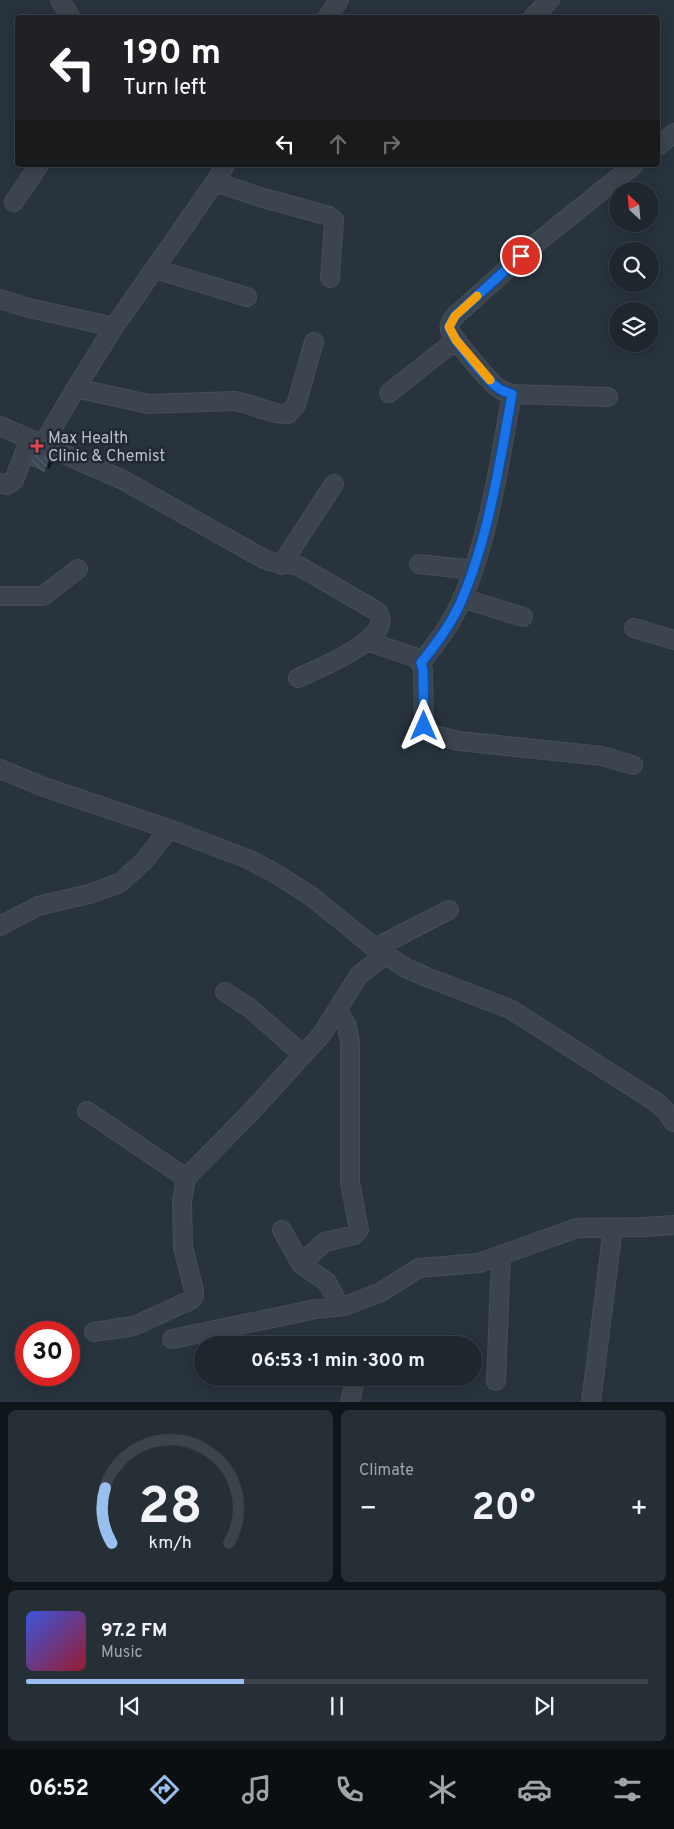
<!DOCTYPE html>
<html lang="en">
<head>
<meta charset="utf-8">
<style>
  :root { --surface:#1e262e; --page:#262e36; --text:#f1f3f6; --muted:#a1a5aa; --line:#3c434a; --accent:#98bfee }
  body { margin:0; font-family:Overpass,sans-serif; background:var(--page); color:var(--text); height:100vh; display:flex; flex-direction:column; font-size:19px; white-space:nowrap }
  * { box-sizing:border-box; margin:0 }
  p { font-size:16px; color:var(--muted) }
  .icon { flex:none; width:28px; height:28px; fill:none; stroke:currentColor; stroke-width:2; stroke-linecap:round; stroke-linejoin:round }
  .map { position:relative; height:1402px; overflow:hidden }
  .sheet { display:flex; flex-direction:column; gap:8px; padding:8px; background:#101519; flex:1 }
  .sheet>* { flex:none }
  .top-card { position:absolute; left:15px; top:15px; width:645px; height:152px; border-radius:5px; box-shadow:0 2px 12px #0003,0 0 0 1px var(--line); background:#202124; color:#fff; overflow:hidden }
  .needle { width:32px; rotate:334deg }
  .controls { position:absolute; left:609px; top:182px; display:grid; gap:10px }
  .controls a { display:grid; place-items:center; width:50px; height:50px; border-radius:50%; background:var(--surface); box-shadow:0 2px 12px #0003,0 0 0 1px var(--line); font-size:25px }
  .speed { position:absolute; left:15px; top:1321px; display:flex; gap:10px; font-size:25px; font-weight:700; text-align:center }
  .speed>* { display:grid; place-content:center; width:65px; height:65px; border-radius:50%; background:var(--surface); box-shadow:0 2px 12px #0003,0 0 0 1px var(--line); line-height:1 }
  .speed .limit { border:8px solid #d22; background:#fff; color:#111 }
  .pin { position:absolute; display:grid; place-items:center; width:42px; height:42px; color:#fff; margin:-21px; border:2px solid #fff; border-radius:50%; box-shadow:0 1px 5px #0007 }
  .me { position:absolute; width:55px; margin:-28px; rotate:0deg; stroke-linejoin:round; filter:drop-shadow(0 0 4px #0008) }
  .turn { display:flex; align-items:center; gap:18px; height:105px; padding:0 25px; font-size:22px }
  .turn .icon { width:65px; height:65px; stroke-width:2.5 }
  .turn b { display:block; font-size:35px; line-height:42px }
  .lanes { display:flex; align-items:center; height:48px; padding:0 25px; background:#0003; justify-content:center; gap:25px; direction:ltr }
  .lanes .off { opacity:.35 }
  .big { font-size:38px; font-weight:700; line-height:1.1 }
  .sheet .card { flex:1; display:flex; flex-direction:column; justify-content:center; gap:8px; min-width:0; padding:0 18px; border-radius:8px; background:var(--page) }
  .sheet .dial { align-items:center; gap:0 }
  .dial svg { height:130px; overflow:visible; fill:none; stroke:var(--line); stroke-width:7; stroke-linecap:round; text-anchor:middle }
  .dial text { fill:var(--text); stroke:none }
  .song { display:flex; align-items:center; gap:15px }
  .cover { width:60px; height:60px; border-radius:8px; background:linear-gradient(135deg,hsl(230 70% 55%),hsl(350 70% 35%)) }
  .played { height:5px; border-radius:2px; background:linear-gradient(90deg,var(--accent) 35%,var(--line) 35%) }
  .keys { display:flex; justify-content:space-around; direction:ltr }
  .heat { display:flex; justify-content:space-between; align-items:center; font-size:28px; direction:ltr }
  .sheet .tiles { flex:1; display:grid; gap:8px; grid-template-columns:1fr 1fr }
  .card:last-child { grid-column:span 2 }
  .trip { position:absolute; left:194px; top:1336px; width:288px; height:50px; border-radius:25px; background:var(--surface); box-shadow:0 2px 12px #0003,0 0 0 1px var(--line); font-weight:700; line-height:50px; text-align:center }
  .menu { display:flex; height:80px; justify-content:space-around; align-items:center; background:#0c0f12; color:var(--muted) }
  .menu .icon { width:35px; height:35px }
  .menu .active { color:var(--accent) }
  .menu b { font-size:22px; color:var(--text) }
  .map>svg:first-child { display:block }
  .building { fill:url(#building-back-hatch); stroke:#232c36; filter:url(#shadow) }
  .lines { fill:none; stroke-linecap:round; stroke-linejoin:round }
  .minor-casing { stroke:#454e58; stroke-width:20 }
  .minor { stroke:#3c454e; stroke-width:18 }
  .route-casing { stroke:#114b97; stroke-width:12 }
  .route { stroke:#1a73e8; stroke-width:9 }
  .slow { stroke:#f59e0b; stroke-width:9 }
  .health-dot { fill:#e0444e; stroke:#212a34; stroke-width:2 }
  .labels { text-anchor:middle; stroke-width:5; stroke-linejoin:round; paint-order:stroke }
  .poi-label { font-size:16px; fill:#b8c0c9; stroke:#212a34; text-anchor:start }
</style>
</head>
<body>
<div class="map">
<svg width="674" height="1402" viewBox="0 0 674 1402">
  <defs>
    <pattern id="building-back-hatch" width="6" height="6" patternUnits="userSpaceOnUse" patternTransform="scale(1.25)"><rect width="6" height="6" fill="#3b4754"/><path d="M-1 5l2 2M0 0l6 6M5-1l2 2" fill="none" stroke="#55606b"/></pattern>
    <filter id="shadow"><feDropShadow dx="4.5" dy="-4.5" stdDeviation="0" flood-color="#0009"/></filter>
  </defs>
  <rect width="100%" height="100%" fill="#28333e"/>
  <path class="building" d="M29,450L50,458L45,473L23,463Z"/>
  <g class="lines">
    <defs>
      <path id="minor" d="M60,0L71,18
        M327,18L339,0
        M532,18L550,0
        M658,146L674,133
        M215,182L260,197L329,216L334,220L330,278
        M14,202L39,165
        M155,269L247,297
        M0,299L25,307L114,327
        M76,388L148,404L234,401C252,403 271,415 288,414L296,405L314,342
        M389,393L456,340
        M512,394L608,397
        M0,426L123,480L264,559C277,565 286,562 299,566L378,612C395,639 316,669 298,678
        M43,444L76,388L114,327L215,182L225,165
        M0,483L7,485L14,480L30,439
        M419,564L473,570
        M281,565L334,484
        M0,596H43L78,569
        M462,598L523,617
        M634,628L674,640
        M367,641L414,657L421,663L423,670L424,727L430,734L459,741L602,756L633,765
        M421,663C435,645 449,627 459,606C489,542 499,463 512,394C506,392 502,391 498,388C488,380 454,340 450,330C448,324 452,320 455,316L534,245L634,165
        M0,769L41,786L169,829L248,859L273,872L311,896L375,948L406,968L429,978L510,1009L656,1102L666,1111L674,1122
        M0,926L38,906L89,894L120,883L145,860L169,829
        M375,948L449,910
        M225,992L251,1009L303,1055
        M87,1111L186,1178
        M282,1230L301,1264L327,1282L340,1307
        M301,1263L325,1242L354,1235L359,1230L350,1182V1043L347,1026L338,1010
        M94,1332L134,1326L191,1300L194,1296V1291L183,1247L182,1202L186,1178L249,1114L322,1034L359,975L386,955
        M172,1339L316,1309L345,1306L381,1292L419,1268L479,1263L577,1228L645,1227L674,1225
        M496,1381L501,1255
        M350,1402L354,1384
        M591,1402L613,1228"/>
    </defs>
    <use href="#minor" class="minor-casing"/>
    <use href="#minor" class="minor"/>
  </g>
  <g class="lines">
    <defs>
      <path id="route" d="M424,726L423,670L421,663C435,645 449,627 459,606C488,542 500,462 512,394C506,392 502,391 498,388C486,379 453,340 449,327L455,316L521,256"/>
    </defs>
    <use href="#route" class="route-casing"/>
    <use href="#route" class="route"/>
    <path class="slow" d="M477,296L455,316L449,327L456,340L490,380"/>
  </g>
  <path class="health-dot" d="M34.5 438.5h5v5h5v5h-5v5h-5v-5h-5v-5h5z"/>
  <g class="labels">
    <g class="poi-label">
      <text x="48" y="443">Max Health<tspan x="48" dy="18">Clinic &amp; Chemist</tspan></text>
    </g>
  </g>
</svg>
<div class="controls">
<a><svg class="needle" viewBox="-14 -14 28 28"><path d="M0-13l5 13h-10z" fill="#e53935"/><path d="M0 13l5-13h-10z" fill="#a1a5aa"/></svg></a>
<a><svg class="icon" aria-label="search" viewBox="0 0 24 24"><circle cx="10" cy="10" r="6"/><path d="M15 15l6 6"/></svg></a>
<a><svg class="icon" aria-label="layers" viewBox="0 0 24 24"><path d="M12 4l9 5-9 5-9-5zM3 14l9 5 9-5"/></svg></a>
</div>
<div class="speed"><div class="limit">30</div></div>
<div class="pin" style="left:521px;top:256px;background:#d93025"><svg class="icon" aria-label="arrive" viewBox="0 0 24 24"><path d="M6 21V4h12l-3 4 3 4H6"/></svg></div>
<svg class="me" style="left:424px;top:726px" viewBox="-20 -20 40 40"><path d="M0-17L14 15 0 8-14 15z" fill="#1a73e8" stroke="#fff" stroke-width="4"/></svg>
<div class="trip">06:53 · 1 min · 300 m</div>
<div class="top-card">
<div class="turn"><svg class="icon" aria-label="left" viewBox="0 0 24 24"><path d="M17 20v-9H6M10 6l-5 5 5 5"/></svg><div><b>190 m</b>Turn left</div></div>
<div class="lanes"><svg class="icon" aria-label="left" viewBox="0 0 24 24"><path d="M17 20v-9H6M10 6l-5 5 5 5"/></svg><svg class="icon off" aria-label="ahead" viewBox="0 0 24 24"><path d="M12 20V5M6 11l6-6 6 6"/></svg><svg class="icon off" aria-label="right" viewBox="0 0 24 24"><path d="M7 20v-9h11M14 6l5 5-5 5"/></svg></div>
</div>
</div>
<section class="sheet">
<div class="tiles">
<div class="card dial"><svg viewBox="0 0 100 80">
<path d="M14 69A42 42 0 1 1 86 69"/>
<path d="M14 69A42 42 0 0 1 10 35" stroke="#98bfee"/>
<text x="50" y="56" font-size="32" font-weight="700">28</text>
<text x="50" y="72" font-size="11">km/h</text>
</svg></div>
<div class="card"><p>Climate</p>
<div class="heat"><a>−</a><b class="big">20°</b><a>+</a></div>
</div>
<div class="card">
<div class="song"><i class="cover"></i><div><b>97.2 FM</b><p>Music</p></div></div>
<div class="played"></div>
<div class="keys"><svg class="icon" aria-label="previous" viewBox="0 0 24 24"><path d="M18 5L8 12l10 7zM5 5v14"/></svg><svg class="icon" aria-label="pause" viewBox="0 0 24 24"><path d="M8 5v14M16 5v14"/></svg><svg class="icon" aria-label="next" viewBox="0 0 24 24"><path d="M6 5l10 7-10 7zM19 5v14"/></svg></div>
</div>
</div>
</section>
<nav class="menu">
<b>06:52</b>
<svg class="icon active" aria-label="directions" viewBox="0 0 24 24"><path d="M12 3l9 9-9 9-9-9zM9 14v-3h6M13 9l2 2-2 2"/></svg>
<svg class="icon" aria-label="music" viewBox="0 0 24 24"><path d="M9 18V5l10-2v13"/><circle cx="6" cy="18" r="3"/><circle cx="16" cy="16" r="3"/></svg>
<svg class="icon" aria-label="phone" viewBox="0 0 24 24"><path d="M5 4h4l2 5-3 2q2 4 5 5l2-3 5 2v4C11 20 4 13 5 4z"/></svg>
<svg class="icon" aria-label="climate" viewBox="0 0 24 24"><path d="M12 3v18M4 7l16 10M4 17L20 7"/></svg>
<svg class="icon" aria-label="car" viewBox="0 0 24 24"><path d="M5 17H2v-5l4-1 3-4h7l3 4 3 1v5h-3M9 17h6M6 11h13"/><circle cx="7" cy="17" r="2"/><circle cx="17" cy="17" r="2"/></svg>
<svg class="icon" aria-label="filters" viewBox="0 0 24 24"><path d="M4 7h16M4 17h16"/><circle cx="9" cy="7" r="2"/><circle cx="15" cy="17" r="2"/></svg>
</nav>
</body>
</html>
